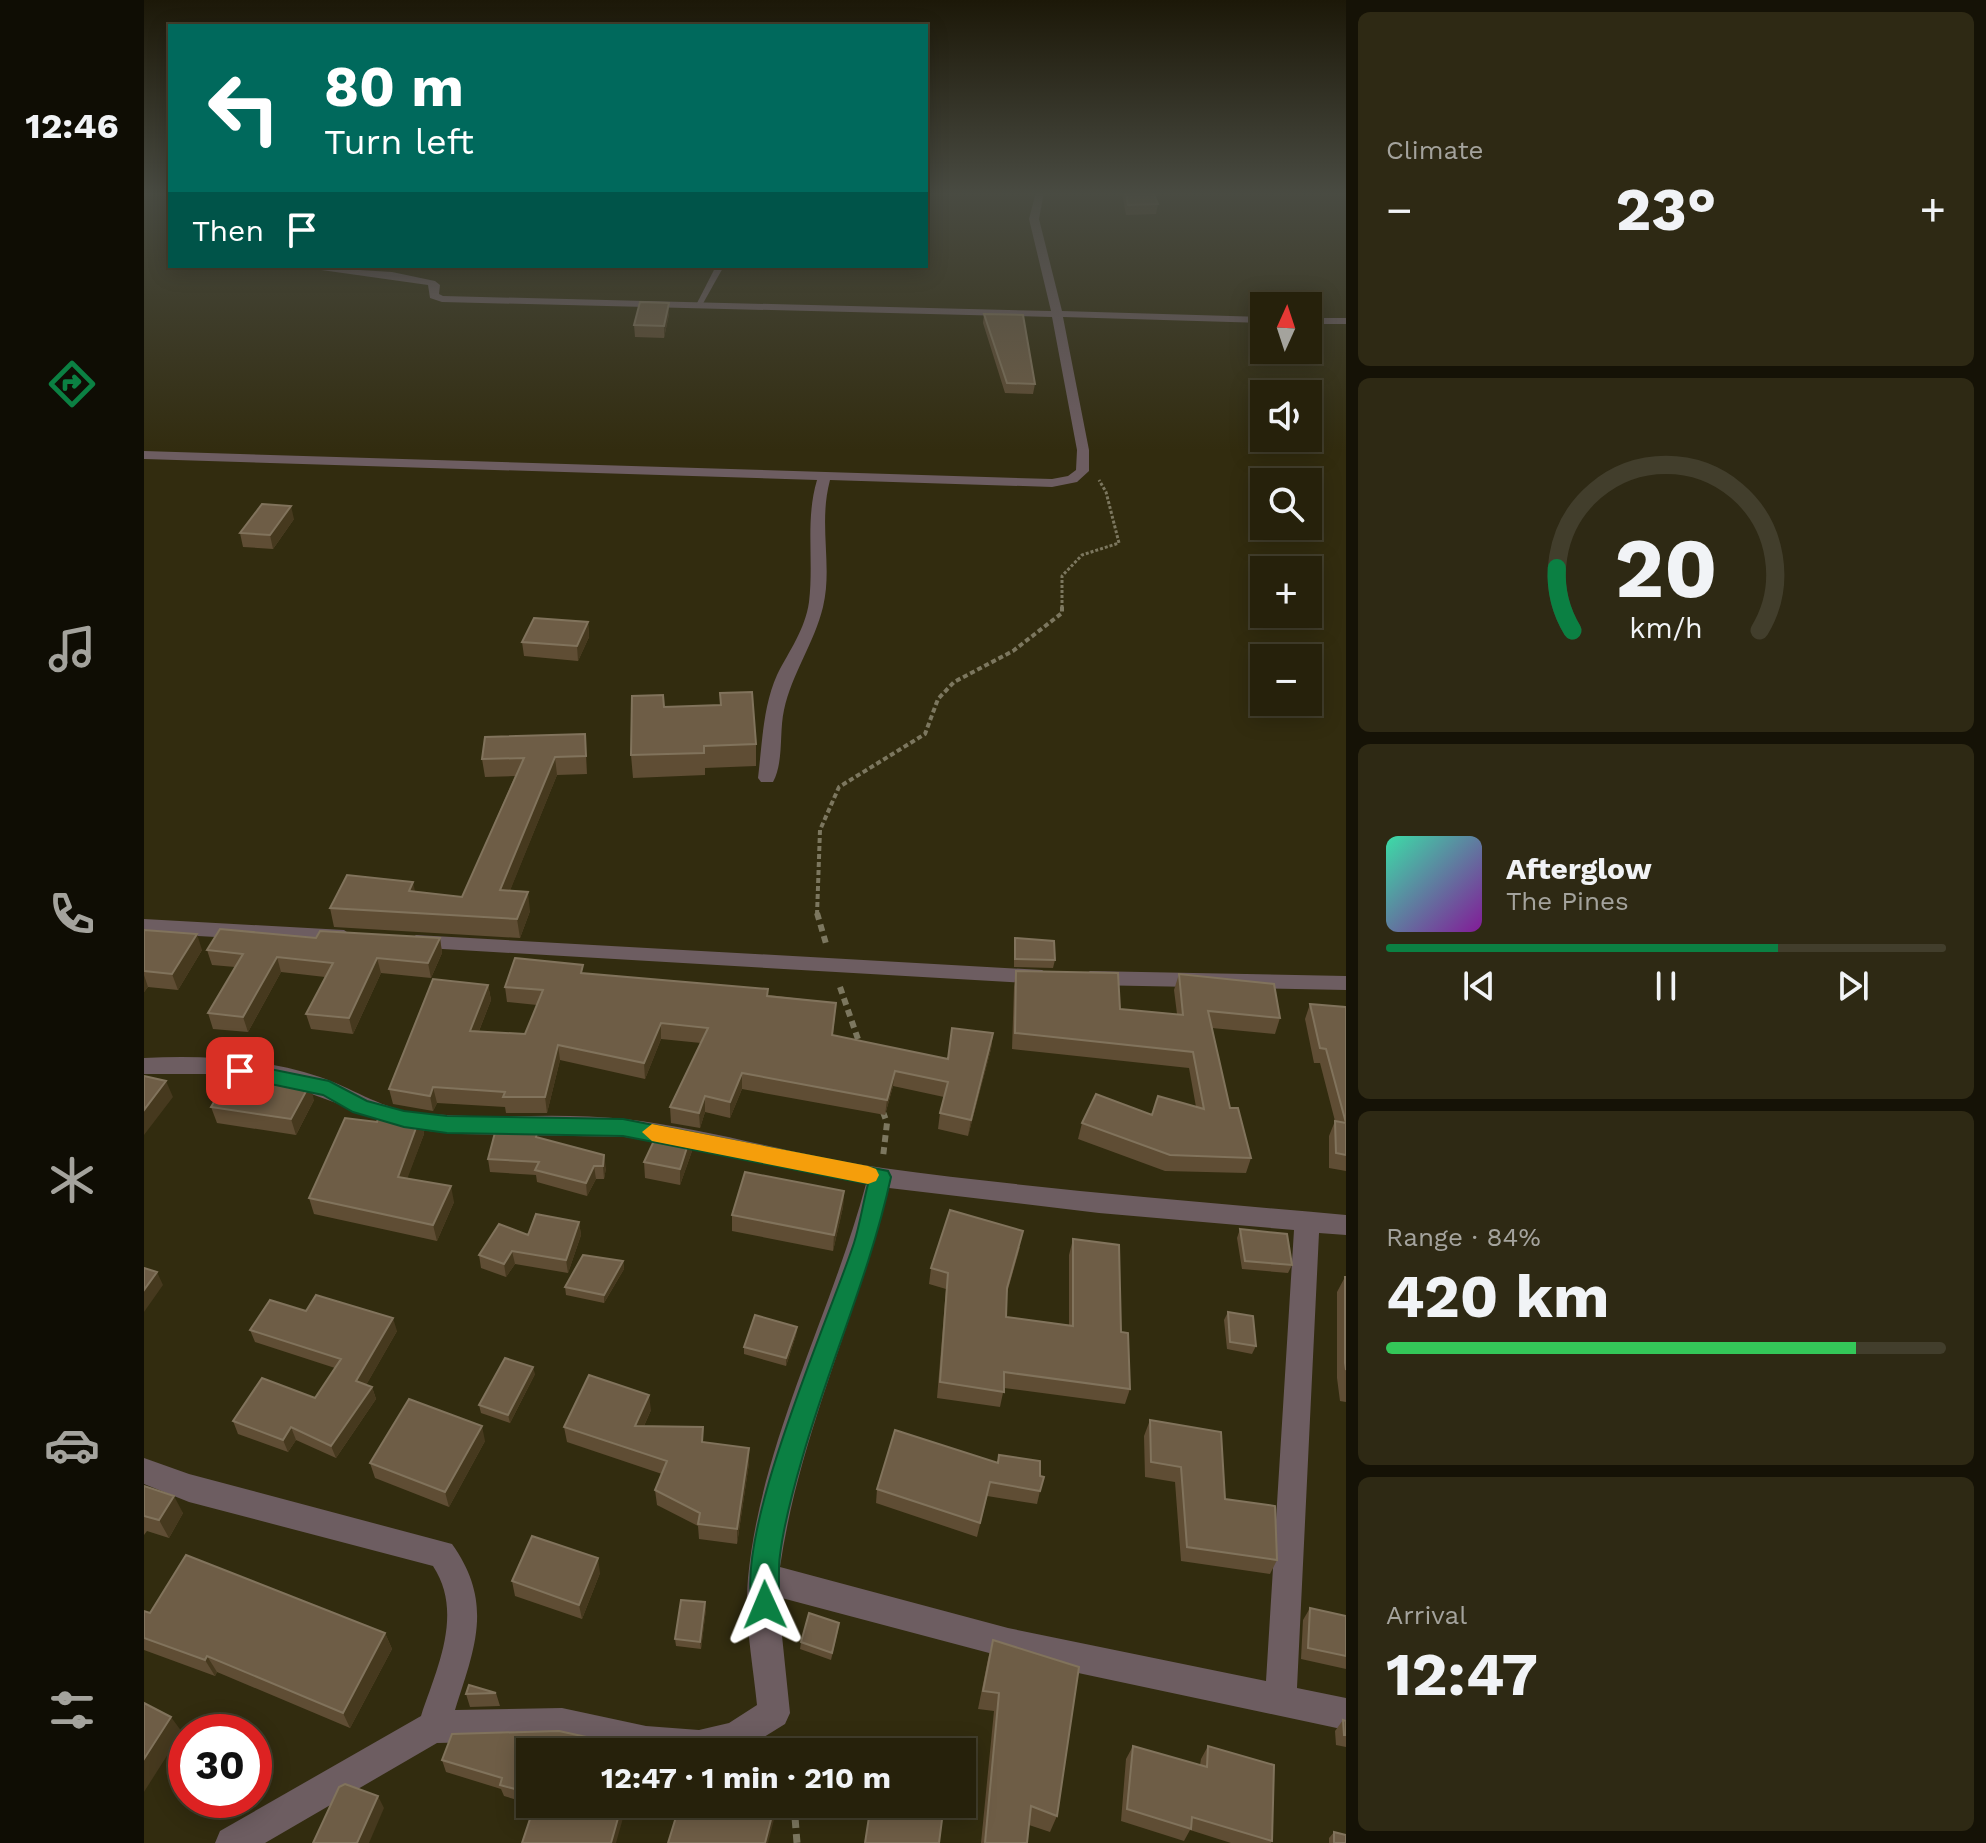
<!DOCTYPE html>
<html lang="en">
<head>
<meta charset="utf-8">
<style>
  :root { --surface:#26210b; --page:#2e2914; --text:#f1f3f6; --muted:#a4a39d; --line:#423e2c; --accent:#0b8043 }
  body { margin:0; font-family:"Work Sans",sans-serif; background:var(--page); color:var(--text); height:100vh; display:flex; flex-direction:column; font-size:30px; white-space:nowrap }
  * { box-sizing:border-box; margin:0 }
  p { font-size:26px; color:var(--muted) }
  .icon { flex:none; width:44px; height:44px; fill:none; stroke:currentColor; stroke-width:2; stroke-linecap:round; stroke-linejoin:round }
  .map { position:relative; flex:1; overflow:hidden }
  .panel { display:flex; flex-direction:column; gap:12px; padding:12px; background:#151206; width:640px }
  .panel>* { flex:none }
  .top-card { position:absolute; left:24px; top:24px; width:760px; height:244px; border-radius:0px; box-shadow:0 4px 20px #0003,0 0 0 2px var(--line); background:#00695c; color:#fff; overflow:hidden }
  .needle { width:52px; rotate:3deg }
  .tools { position:absolute; left:1106px; top:292px; display:grid; gap:16px }
  .tools a { display:grid; place-items:center; width:72px; height:72px; border-radius:0px; background:var(--surface); box-shadow:0 4px 20px #0003,0 0 0 2px var(--line); font-size:40px }
  .speed { position:absolute; left:24px; top:1714px; display:flex; gap:16px; font-size:40px; font-weight:700; text-align:center }
  .speed>* { display:grid; place-content:center; width:104px; height:104px; border-radius:50%; background:var(--surface); box-shadow:0 4px 20px #0003,0 0 0 2px var(--line); line-height:1 }
  .speed .limit { border:12px solid #d22; background:#fff; color:#111 }
  .pin { position:absolute; display:grid; place-items:center; width:68px; height:68px; color:#fff; margin:-34px; border-radius:16px; box-shadow:0 4px 12px #0006 }
  .me { position:absolute; width:88px; margin:-44px; rotate:359deg; stroke-linejoin:round; filter:drop-shadow(0 0 6px #0008) }
  .turn { display:flex; align-items:center; gap:28px; height:168px; padding:0 24px; font-size:36px }
  .turn .icon { width:104px; height:104px; stroke-width:2.5 }
  .turn b { display:block; font-size:56px; line-height:68px }
  .then { display:flex; align-items:center; height:76px; padding:0 24px; background:#0003; gap:16px; font-size:30px }
  .big { font-size:60px; font-weight:700; line-height:1.1 }
  .panel .card { flex:1; display:flex; flex-direction:column; justify-content:center; gap:12px; min-width:0; padding:0 28px; border-radius:12px; background:var(--page) }
  .panel .dial { align-items:center; gap:0 }
  .dial svg { height:208px; overflow:visible; fill:none; stroke:var(--line); stroke-width:7; stroke-linecap:round; text-anchor:middle }
  .dial text { fill:var(--text); stroke:none }
  .song { display:flex; align-items:center; gap:24px }
  .cover { width:96px; height:96px; border-radius:12px; background:linear-gradient(135deg,hsl(160 70% 55%),hsl(290 70% 35%)) }
  .played { height:8px; border-radius:4px; background:linear-gradient(90deg,var(--accent) 70%,var(--line) 70%) }
  .keys { display:flex; justify-content:space-around; direction:ltr }
  .heat { display:flex; justify-content:space-between; align-items:center; font-size:44px; direction:ltr }
  .charge { height:12px; border-radius:6px; background:linear-gradient(90deg,#34c759 84%,var(--line) 0) }
  .trip { position:absolute; left:372px; top:1738px; width:460px; height:80px; border-radius:0px; background:var(--surface); box-shadow:0 4px 20px #0003,0 0 0 2px var(--line); font-weight:700; line-height:80px; text-align:center }
  main { display:flex; flex:1; min-height:0 }
  .dock { display:flex; flex-direction:column; width:144px; justify-content:space-around; align-items:center; background:#0f0d04; color:var(--muted) }
  .dock .icon { width:56px; height:56px }
  .dock .current { color:var(--accent) }
  .dock b { font-size:36px; color:var(--text) }
  .map>svg:first-child { display:block }
  .lines { fill:none; stroke-linecap:round; stroke-linejoin:round }
  .path-far3 { stroke:#7c775f; stroke-width:3; stroke-dasharray:3 2; stroke-linecap:butt }
  .path-far2 { stroke:#7c775f; stroke-width:4; stroke-dasharray:5 3; stroke-linecap:butt }
  .path-far1 { stroke:#7c775f; stroke-width:6; stroke-dasharray:7 5; stroke-linecap:butt }
  .path { stroke:#7c775f; stroke-width:7; stroke-dasharray:9 6; stroke-linecap:butt }
  .service { fill:#6d5d61; fill-rule:evenodd }
  .minor { fill:#6d5d61; fill-rule:evenodd }
  .wall { fill:#5f4d34 }
  .shaded-wall { fill:#46391e }
  .building { fill:#6e5d46; stroke:#81735c; stroke-width:2 }
  .route { fill:#0b8043; stroke:#07532c; stroke-width:2 }
  .slow { fill:#f59e0b }
</style>
</head>
<body>
<main>
<nav class="dock">
<b>12:46</b>
<svg class="icon current" aria-label="directions" viewBox="0 0 24 24"><path d="M12 3l9 9-9 9-9-9zM9 14v-3h6M13 9l2 2-2 2"/></svg>
<svg class="icon" aria-label="music" viewBox="0 0 24 24"><path d="M9 18V5l10-2v13"/><circle cx="6" cy="18" r="3"/><circle cx="16" cy="16" r="3"/></svg>
<svg class="icon" aria-label="phone" viewBox="0 0 24 24"><path d="M5 4h4l2 5-3 2q2 4 5 5l2-3 5 2v4C11 20 4 13 5 4z"/></svg>
<svg class="icon" aria-label="climate" viewBox="0 0 24 24"><path d="M12 3v18M4 7l16 10M4 17L20 7"/></svg>
<svg class="icon" aria-label="car" viewBox="0 0 24 24"><path d="M5 17H2v-5l4-1 3-4h7l3 4 3 1v5h-3M9 17h6M6 11h13"/><circle cx="7" cy="17" r="2"/><circle cx="17" cy="17" r="2"/></svg>
<svg class="icon" aria-label="filters" viewBox="0 0 24 24"><path d="M4 7h16M4 17h16"/><circle cx="9" cy="7" r="2"/><circle cx="15" cy="17" r="2"/></svg>
</nav>
<div class="map">
<svg width="1202" height="1843" viewBox="0 0 1202 1843">
  <rect width="100%" height="100%" fill="#322c0f"/>
  <g class="lines">
    <path class="path-far3" d="M918,608V576L938,555L975,543L962,492L955,480"/>
    <path class="path-far2" d="M673,915L676,830L695,787L781,734L794,699L810,682L869,651L918,613V606"/>
    <path class="path-far1" d="M673,913L683,947
      M696,987L716,1045
      M739,1112L743,1123L739,1157"/>
    <path class="path" d="M650,1804L653,1843"/>
    <path class="service" d="M572,266H580L557,307H551Z"/>
    <path class="minor" d="M892,192H900L895,219L918,311L1120,317V323L919,317L945,450V471L933,482L908,487L686,480C674,525 689,565 679,607C670,644 648,673 640,710C635,732 640,762 629,782H617L614,778C618,745 619,706 633,675C645,651 661,630 665,602C670,560 661,520 673,480L0,459V451L908,479L924,476L932,470L933,450L908,317L298,302L286,298L284,285L149,266L248,272L291,281L296,285L295,294L299,296L907,311L885,219Z
      M1164,318H1202V324H1164Z
      M0,919L200,930L210,937L200,944L0,933Z
      M272,935L898,970L908,977L898,984L265,947L262,942Z
      M946,971L1202,976V990L946,985L936,978Z
      M0,1058C58,1055 120,1058 176,1077C206,1087 235,1107 267,1112C338,1121 410,1111 481,1119C568,1129 652,1156 739,1168C893,1189 1048,1201 1202,1215V1235L1175,1233L1153,1688L1202,1698V1730L864,1658L634,1597L646,1713L641,1724L596,1752H473L418,1740L293,1743L121,1843H71L76,1831L277,1716C293,1668 320,1613 289,1566L45,1502L0,1484V1458L45,1474L308,1544C350,1603 331,1647 311,1710L418,1708L502,1726L555,1730L585,1723L613,1705C609,1664 600,1620 604,1578C617,1442 687,1315 722,1184L577,1153L481,1137L317,1134L263,1129L143,1085L68,1074H0ZM745,1188L955,1213L1150,1230L1122,1681L864,1628L636,1567C655,1436 713,1316 745,1188Z"/>
  </g>
  <path class="wall" d="M978,192H1009L1014,204L1012,214L982,215Z
    M525,303V314L520,338L491,337L490,325Z
    M840,314L891,384L889,394L861,393L839,323Z
    M150,519L129,549L99,547L96,533Z
    M444,622L445,637L434,661L380,656L378,642Z
    M576,693L612,744V766L561,768V775L489,778L487,755L520,707L576,705Z
    M441,734L443,774L413,775L366,890L386,911L376,938L190,927L186,908L271,892L318,897L371,776L341,777L338,759Z
    M0,930L58,950L34,990L4,987L0,992Z
    M172,938H296L298,953L287,978L237,973L209,1034L167,1029L162,1014L181,977L137,972L104,1032L69,1029L64,1013L91,967L68,965L63,950Z
    M871,938L911,960L909,968L870,967V946Z
    M872,971L976,1009L1033,1014L1030,990L1035,974L1136,1018L1131,1034L1068,1028L1086,1108L1107,1158L1102,1173L1021,1171L934,1139L938,1123L1008,1115L1052,1107L1045,1068L868,1049L870,987Z
    M440,973L692,1003L689,1035L804,1059L849,1033L847,1049L824,1136L794,1129L796,1113L800,1097L749,1086L741,1115L598,1089L586,1118L561,1112L556,1128L527,1123L526,1107L557,1043L517,1039L501,1079L416,1060L403,1113H362L361,1107L293,1103L289,1111L249,1104L245,1089L344,985L347,1000L335,1031L381,1034L393,1005L363,1002L361,987Z
    M1166,1004L1202,1007V1171L1185,1168V1136L1191,1121L1176,1063H1170L1161,1019Z
    M170,1100L152,1135L73,1123L67,1107Z
    M276,1117L280,1134L263,1178L310,1202L293,1241L170,1214L165,1198L233,1122Z
    M547,1135L548,1151L536,1185L501,1178L500,1162Z
    M396,1139L462,1168L460,1179H452L443,1196L393,1182L392,1175L346,1172L344,1159Z
    M700,1191L699,1207L689,1251L588,1231V1215Z
    M435,1222L437,1235L424,1273L371,1264L362,1277L337,1268L335,1255Z
    M1096,1229L1148,1265L1144,1273L1098,1269L1093,1238Z
    M929,1239L977,1332L986,1389L981,1404L860,1388L856,1407L793,1398L802,1289L785,1284L787,1268L876,1247L863,1293L862,1317L925,1325V1255Z
    M479,1261L480,1269L460,1303L422,1295L421,1287Z
    M1201,1277H1202V1402L1196,1401L1193,1378V1292Z
    M162,1311L253,1331L222,1385L228,1387L232,1399L192,1458L152,1440L144,1452L94,1434L89,1421L171,1398L191,1368L111,1342L106,1330Z
    M1084,1312L1112,1346L1108,1354L1083,1349L1080,1320Z
    M653,1327L652,1335L642,1366L600,1354V1347Z
    M391,1374L366,1423L337,1413L335,1405Z
    M507,1410L500,1426L560,1442L605,1448V1463L593,1544L555,1539L554,1526L513,1505L511,1490L518,1474L423,1442L420,1427Z
    M1006,1420L1081,1499L1133,1560L1126,1574L1037,1561L1031,1482L1001,1477L1000,1436Z
    M341,1441L305,1507L231,1478L226,1463Z
    M855,1455L896,1491L893,1504L843,1496L833,1537L732,1503L733,1489L853,1462Z
    M0,1486L39,1513L25,1538L3,1531L0,1535Z
    M456,1573L438,1619L371,1596L368,1581Z
    M561,1602L562,1609L557,1649L532,1646L531,1639Z
    M1166,1608L1202,1616V1669L1157,1659L1159,1620Z
    M0,1611L6,1613L241,1633L248,1649L206,1728L73,1672L71,1676L0,1650Z
    M694,1630L687,1660L656,1649L657,1642Z
    M849,1640L913,1816L906,1832L885,1825L883,1843H837L850,1711L834,1709L844,1659Z
    M352,1693L356,1706L326,1707L322,1694Z
    M1199,1720L1202,1721V1747L1192,1745L1191,1731Z
    M470,1743H495L496,1752H386V1804L360,1796L357,1789L302,1772L298,1760Z
    M989,1746L1056,1765L1057,1759L1064,1746L1128,1841L1127,1843H1087L1046,1830L1040,1841L977,1821L982,1759Z
    M1190,1832L1202,1843H1185V1838Z"/>
  <path class="shaded-wall" d="M525,303V314L520,338V326Z
    M147,506L150,519L129,549L126,535Z
    M444,622L445,637L434,661L433,646Z
    M411,757L413,775L359,908L356,890Z
    M269,882L273,900L265,891Z
    M384,892L386,911L376,938L373,919Z
    M53,934L58,950L34,990L28,974Z
    M296,938L298,953L287,978L284,963Z
    M133,957L137,972L104,1032L99,1017Z
    M233,958L237,973L209,1034L205,1018Z
    M0,975L4,987L0,992Z
    M344,985L347,1000L329,1046L326,1031Z
    M517,1023V1039L501,1079L500,1063Z
    M849,1033L847,1049L824,1136L827,1120Z
    M414,1045L416,1060L403,1113L401,1097Z
    M751,1071L749,1086L741,1115L743,1100Z
    M598,1073V1089L586,1118V1102Z
    M22,1081L29,1097L0,1135V1110Z
    M166,1084L170,1100L152,1135L147,1119Z
    M289,1087L293,1103L289,1111L286,1096Z
    M561,1096V1112L556,1128L555,1113Z
    M276,1117L280,1134L258,1193L254,1177Z
    M547,1135L548,1151L536,1185V1169Z
    M460,1155L462,1168L460,1179L459,1166Z
    M450,1166L452,1179L443,1196L442,1183Z
    M307,1186L310,1202L293,1241L289,1225Z
    M700,1191L699,1207L689,1251L690,1235Z
    M435,1222L437,1235L424,1273L422,1260Z
    M368,1251L371,1264L362,1277L360,1264Z
    M479,1261L480,1269L460,1303V1295Z
    M13,1272L19,1285L0,1312V1290Z
    M249,1318L253,1331L217,1394L212,1381Z
    M653,1327L652,1335L642,1366V1358Z
    M389,1367L391,1374L366,1423L364,1415Z
    M228,1387L232,1399L192,1458L187,1446Z
    M505,1395L507,1410L493,1441L491,1426Z
    M338,1426L341,1441L305,1507L301,1492Z
    M147,1427L152,1440L144,1452L139,1440Z
    M605,1448V1463L593,1544V1529Z
    M30,1496L39,1513L25,1538L15,1520Z
    M454,1558L456,1573L438,1619L435,1605Z
    M561,1602L562,1609L557,1649L556,1642Z
    M241,1633L248,1649L206,1728L199,1713Z
    M63,1656L73,1672L71,1676L61,1660Z
    M27,1717L38,1732L0,1792V1759Z
    M234,1796L240,1808L225,1843H213Z
    M478,1804H483L472,1843H467Z
    M631,1804H634L624,1843H621Z"/>
  <path class="building" d="M982,192H1009L1014,204L984,205Z
    M496,302L525,303L520,326L490,325Z
    M840,314L879,315L891,384L863,383Z
    M118,504L147,506L126,535L96,533Z
    M390,618L444,622L433,646L378,642Z
    M608,692L612,744L560,746V753L487,755L488,696L519,695L520,707L577,705L576,693Z
    M441,734L442,756L411,757L356,890L384,892L373,919L186,908L203,875L269,882L265,891L318,897L380,758L338,759L341,737Z
    M76,929L172,938L176,931L296,938L284,963L233,958L205,1018L162,1014L189,963L133,957L99,1017L64,1013L99,954L63,950Z
    M0,930L53,934L28,974L0,971Z
    M871,938L910,941L911,960L871,959Z
    M371,958L439,965L437,973L624,989L623,996L692,1003L688,1035L804,1059L808,1028L849,1033L827,1120L796,1113L804,1082L751,1071L743,1100L598,1073L586,1102L561,1096L555,1113L526,1107L564,1028L517,1023L500,1063L414,1045L401,1097H359L361,1092L289,1087L286,1096L245,1089L289,979L344,985L326,1031L381,1034L399,990L361,987Z
    M872,971L974,973L976,1009L1039,1015L1035,974L1130,984L1136,1018L1064,1011L1086,1108H1094L1107,1158L1026,1155L938,1123L952,1094L1008,1115L1014,1096L1060,1109L1049,1052L871,1033Z
    M1166,1004L1202,1007V1155L1192,1153L1191,1121L1202,1123L1182,1049L1176,1048Z
    M87,1073L166,1084L147,1119L67,1107Z
    M0,1076L22,1081L0,1110Z
    M238,1108L276,1117L254,1177L307,1186L289,1225L165,1198L201,1118L233,1122Z
    M353,1125L395,1126L392,1137L460,1155L459,1166H450L442,1183L391,1170L395,1162L344,1159Z
    M515,1130L547,1135L536,1169L500,1162Z
    M601,1172L700,1191L690,1235L588,1215Z
    M806,1210L879,1231L863,1288L862,1317L929,1326V1239L975,1245L977,1332L984,1333L986,1389L860,1372V1392L796,1382L804,1273L787,1268Z
    M392,1214L435,1222L422,1260L368,1251L360,1264L335,1255L355,1224L384,1235Z
    M1096,1229L1143,1234L1148,1265L1101,1261Z
    M439,1255L479,1261L460,1295L421,1287Z
    M0,1268L13,1272L0,1290Z
    M1201,1277H1202V1370L1201,1363Z
    M172,1295L249,1318L212,1381L228,1387L187,1446L147,1427L139,1440L89,1421L118,1378L171,1398L197,1359L106,1330L126,1300L162,1311Z
    M1084,1312L1109,1316L1112,1346L1086,1342Z
    M611,1315L653,1327L642,1358L600,1347Z
    M361,1358L389,1367L364,1415L335,1405Z
    M445,1375L505,1395L491,1426L559,1427L558,1442L605,1448L593,1529L554,1524L556,1513L511,1490L523,1461L420,1427Z
    M265,1399L338,1426L301,1492L226,1463Z
    M1006,1420L1077,1432L1081,1499L1131,1506L1133,1560L1043,1547L1037,1467L1007,1462Z
    M751,1430L854,1463L855,1455L896,1461V1476L900,1477L896,1491L846,1482L836,1523L733,1489Z
    M0,1486L30,1496L15,1520L0,1516Z
    M388,1536L454,1558L435,1605L368,1581Z
    M42,1555L241,1633L199,1713L63,1656L61,1660L0,1638V1611L6,1613Z
    M537,1600L561,1602L556,1642L531,1639Z
    M1166,1608L1202,1616V1656L1164,1648Z
    M665,1613L695,1623L688,1653L657,1642Z
    M849,1640L935,1667L913,1816L887,1806L883,1843H841L855,1693L839,1691Z
    M325,1685L352,1693L322,1694Z
    M0,1703L27,1717L0,1759Z
    M64,1719L87,1732H55Z
    M1199,1720L1202,1721V1735H1200Z
    M415,1731L470,1743H495L492,1752H386V1793L356,1785L358,1778L298,1760L308,1734Z
    M989,1746L1063,1767L1064,1746L1130,1765L1128,1841L1048,1817L1047,1829L983,1809Z
    M201,1784L234,1796L213,1843H169L195,1787Z
    M391,1804H478L467,1843H378Z
    M536,1804H631L621,1843H524Z
    M727,1804H800L795,1843H721Z
    M1190,1832L1202,1835V1843H1190Z"/>
  <linearGradient id="sky" x2="0" y2="1"><stop stop-color="#1c1808"/><stop offset="0.43" stop-color="#494b42"/><stop offset="1" stop-color="#494b42" stop-opacity="0"/></linearGradient>
  <rect width="1202" height="450" fill="url(#sky)"/>
  <path class="route" d="M96,1063L185,1081L223,1101L260,1111L303,1116L479,1119L744,1171L747,1177C726,1274 685,1364 658,1459C649,1490 640,1523 636,1555C633,1574 638,1598 631,1615L621,1619L611,1615C583,1546 685,1320 710,1243C716,1224 719,1203 724,1184L479,1136L303,1133L260,1127L209,1112L179,1095L88,1076L85,1071Z"/>
  <path class="slow" d="M508,1124L724,1166L732,1169L735,1175L732,1181L724,1184L508,1141L498,1132Z"/>
</svg>
<div class="tools">
<a><svg class="needle" viewBox="-14 -14 28 28"><path d="M0-13l5 13h-10z" fill="#e53935"/><path d="M0 13l5-13h-10z" fill="#a4a39d"/></svg></a>
<a><svg class="icon" aria-label="sound" viewBox="0 0 24 24"><path d="M4 9h4l5-4v14l-5-4H4zM17 9q2 3 0 6"/></svg></a>
<a><svg class="icon" aria-label="search" viewBox="0 0 24 24"><circle cx="10" cy="10" r="6"/><path d="M15 15l6 6"/></svg></a>
<a>+</a>
<a>−</a>
</div>
<div class="speed"><div class="limit">30</div></div>
<div class="pin" style="left:96px;top:1071px;background:#d93025"><svg class="icon" aria-label="arrive" viewBox="0 0 24 24"><path d="M6 21V4h12l-3 4 3 4H6"/></svg></div>
<svg class="me" style="left:621px;top:1605px" viewBox="-20 -20 40 40"><path d="M0-17L14 15 0 8-14 15z" fill="#0b8043" stroke="#fff" stroke-width="4"/></svg>
<div class="trip">12:47 · 1 min · 210 m</div>
<div class="top-card">
<div class="turn"><svg class="icon" aria-label="left" viewBox="0 0 24 24"><path d="M17 20v-9H6M10 6l-5 5 5 5"/></svg><div><b>80 m</b>Turn left</div></div>
<div class="then">Then<svg class="icon" aria-label="arrive" viewBox="0 0 24 24"><path d="M6 21V4h12l-3 4 3 4H6"/></svg></div>
</div>
</div>
<section class="panel">
<div class="card"><p>Climate</p>
<div class="heat"><a>−</a><b class="big">23°</b><a>+</a></div>
</div>
<div class="card dial"><svg viewBox="0 0 100 80">
<path d="M14 69A42 42 0 1 1 86 69"/>
<path d="M14 69A42 42 0 0 1 8 45" stroke="#0b8043"/>
<text x="50" y="56" font-size="32" font-weight="700">20</text>
<text x="50" y="72" font-size="11">km/h</text>
</svg></div>
<div class="card">
<div class="song"><i class="cover"></i><div><b>Afterglow</b><p>The Pines</p></div></div>
<div class="played"></div>
<div class="keys"><svg class="icon" aria-label="previous" viewBox="0 0 24 24"><path d="M18 5L8 12l10 7zM5 5v14"/></svg><svg class="icon" aria-label="pause" viewBox="0 0 24 24"><path d="M8 5v14M16 5v14"/></svg><svg class="icon" aria-label="next" viewBox="0 0 24 24"><path d="M6 5l10 7-10 7zM19 5v14"/></svg></div>
</div>
<div class="card"><p>Range · 84%</p><b class="big">420 km</b><div class="charge"></div></div>
<div class="card"><p>Arrival</p><b class="big">12:47</b></div>
</section>
</main>
</body>
</html>
